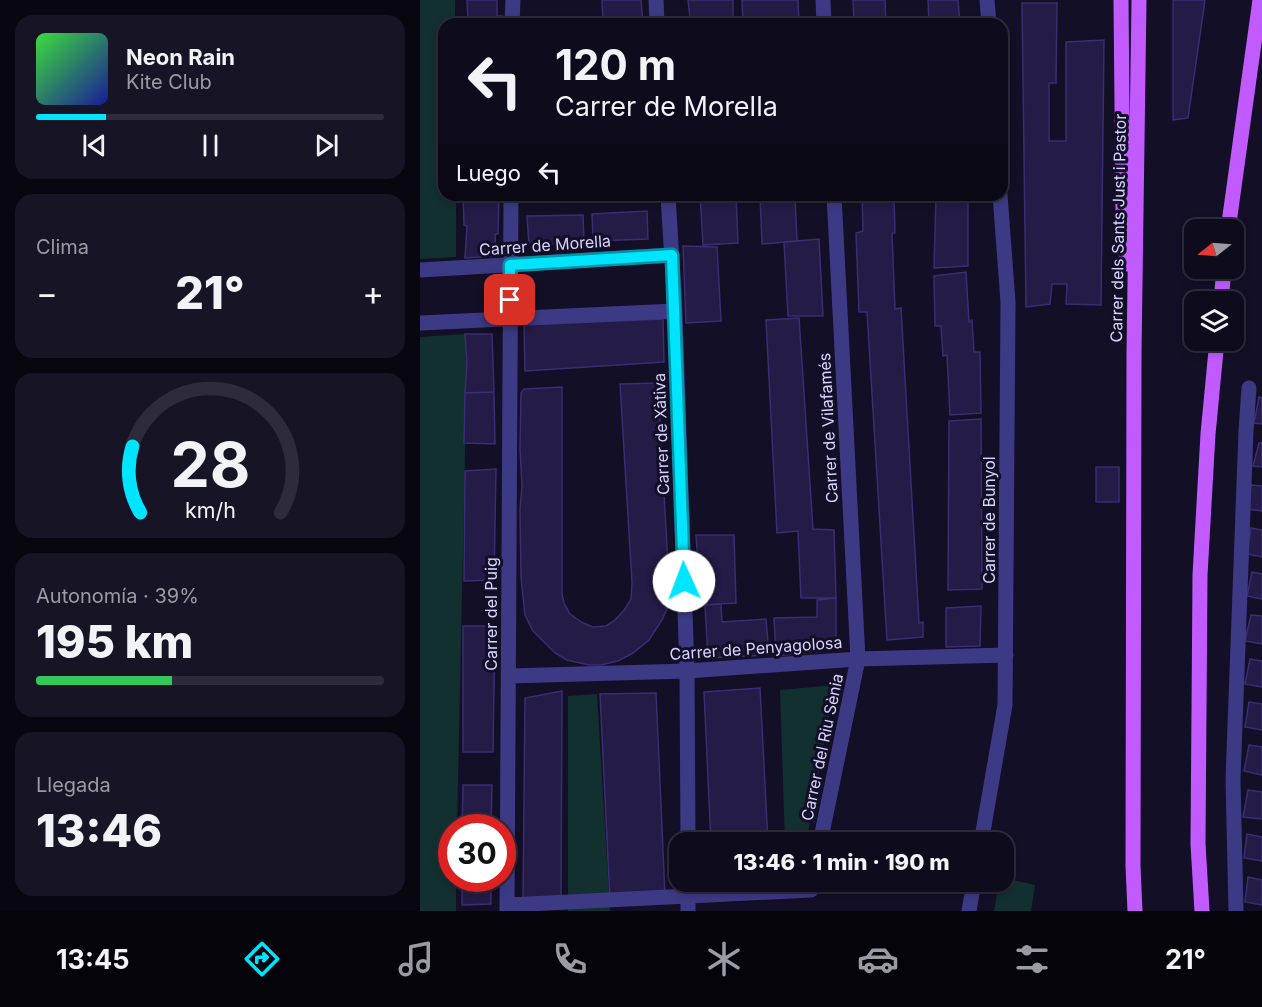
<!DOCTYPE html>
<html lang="es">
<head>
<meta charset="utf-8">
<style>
  :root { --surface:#0e0b1c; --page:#171425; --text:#f1f3f6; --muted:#9b9ba3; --line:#2e2b3b; --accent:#00e5ff }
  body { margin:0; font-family:Inter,sans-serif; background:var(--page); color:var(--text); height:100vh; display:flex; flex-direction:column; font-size:22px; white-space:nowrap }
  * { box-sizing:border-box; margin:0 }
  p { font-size:20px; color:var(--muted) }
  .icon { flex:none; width:33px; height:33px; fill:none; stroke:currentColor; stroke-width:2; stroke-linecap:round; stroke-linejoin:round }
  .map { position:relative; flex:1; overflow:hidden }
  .panel { display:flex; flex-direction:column; gap:15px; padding:15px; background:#08060f; width:420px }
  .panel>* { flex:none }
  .top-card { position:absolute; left:18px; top:18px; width:570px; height:183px; border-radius:18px; box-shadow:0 3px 9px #0003,0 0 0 2px var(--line); background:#0e0b1c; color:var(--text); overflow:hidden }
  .needle { width:39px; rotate:253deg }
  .tools { position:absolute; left:764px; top:219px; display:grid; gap:12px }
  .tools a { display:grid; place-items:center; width:60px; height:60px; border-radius:12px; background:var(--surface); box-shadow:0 3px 9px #0003,0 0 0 2px var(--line); font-size:30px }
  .speed { position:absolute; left:18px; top:814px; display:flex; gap:12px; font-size:30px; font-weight:700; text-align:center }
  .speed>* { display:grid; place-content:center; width:78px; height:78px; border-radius:50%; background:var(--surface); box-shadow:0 3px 9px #0003,0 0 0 2px var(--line); line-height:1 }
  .speed .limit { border:9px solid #d22; background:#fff; color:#111 }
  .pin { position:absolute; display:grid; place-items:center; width:51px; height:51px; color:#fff; margin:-26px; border-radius:12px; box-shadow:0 3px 9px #0006 }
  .me { position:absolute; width:66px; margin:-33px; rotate:358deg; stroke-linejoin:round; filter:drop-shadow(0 0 4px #0008) }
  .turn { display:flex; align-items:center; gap:21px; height:126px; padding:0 18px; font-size:27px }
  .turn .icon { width:78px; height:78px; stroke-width:2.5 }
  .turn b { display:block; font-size:42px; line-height:51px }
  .then { display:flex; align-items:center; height:57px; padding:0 18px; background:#0003; gap:12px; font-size:22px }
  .big { font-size:45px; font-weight:800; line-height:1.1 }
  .panel .widget { flex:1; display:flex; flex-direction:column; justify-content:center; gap:9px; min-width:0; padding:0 21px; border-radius:18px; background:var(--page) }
  .panel .dial { align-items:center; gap:0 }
  .dial svg { height:156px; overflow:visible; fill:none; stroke:var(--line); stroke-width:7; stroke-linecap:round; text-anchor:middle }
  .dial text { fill:var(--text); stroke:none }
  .song { display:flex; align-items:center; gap:18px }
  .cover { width:72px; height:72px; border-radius:9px; background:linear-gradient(135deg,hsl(120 70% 55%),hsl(240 70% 35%)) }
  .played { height:6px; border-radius:3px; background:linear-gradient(90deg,var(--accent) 20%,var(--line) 20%) }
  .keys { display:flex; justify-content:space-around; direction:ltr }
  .heat { display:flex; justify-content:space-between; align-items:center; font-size:33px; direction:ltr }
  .charge { height:9px; border-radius:4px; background:linear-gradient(90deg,#34c759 39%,var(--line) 0) }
  .trip { position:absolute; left:249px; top:832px; width:345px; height:60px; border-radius:18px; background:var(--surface); box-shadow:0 3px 9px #0003,0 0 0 2px var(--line); font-weight:800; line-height:60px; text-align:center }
  .menu { display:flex; height:96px; justify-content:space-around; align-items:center; background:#06040b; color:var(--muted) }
  .menu .icon { width:42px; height:42px }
  .menu .active { color:var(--accent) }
  .menu b { font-size:27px; color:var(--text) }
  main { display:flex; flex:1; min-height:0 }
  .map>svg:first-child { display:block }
  .green { fill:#12302f }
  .building { fill:#241b47; stroke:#3b2d73; stroke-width:1.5 }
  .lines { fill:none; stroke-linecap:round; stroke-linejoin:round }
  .minor { stroke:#3d3a85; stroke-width:15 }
  .major { stroke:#c25bff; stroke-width:15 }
  .route-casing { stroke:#0095a6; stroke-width:15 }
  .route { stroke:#00e5ff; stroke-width:10 }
  .labels { text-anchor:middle; stroke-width:6; stroke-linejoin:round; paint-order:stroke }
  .street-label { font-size:16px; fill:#d9d4ff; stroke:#130f26 }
</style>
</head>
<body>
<main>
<section class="panel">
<div class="widget">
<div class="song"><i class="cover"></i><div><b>Neon Rain</b><p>Kite Club</p></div></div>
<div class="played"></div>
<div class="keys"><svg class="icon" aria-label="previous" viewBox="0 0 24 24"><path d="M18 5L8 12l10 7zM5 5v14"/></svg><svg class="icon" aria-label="pause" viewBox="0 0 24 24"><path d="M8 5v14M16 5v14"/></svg><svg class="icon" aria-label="next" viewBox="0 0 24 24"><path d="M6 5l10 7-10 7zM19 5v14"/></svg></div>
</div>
<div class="widget"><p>Clima</p>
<div class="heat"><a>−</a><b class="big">21°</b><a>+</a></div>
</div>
<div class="widget dial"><svg viewBox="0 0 100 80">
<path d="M14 69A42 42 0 1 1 86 69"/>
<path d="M14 69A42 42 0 0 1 10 35" stroke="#00e5ff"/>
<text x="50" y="56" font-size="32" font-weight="700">28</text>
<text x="50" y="72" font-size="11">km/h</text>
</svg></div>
<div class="widget"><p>Autonomía · 39%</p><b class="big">195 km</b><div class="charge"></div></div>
<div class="widget"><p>Llegada</p><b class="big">13:46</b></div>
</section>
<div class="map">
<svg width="842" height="911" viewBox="0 0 842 911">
  <rect width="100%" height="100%" fill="#130f26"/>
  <path class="green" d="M0,0H35V24H24V195H36V257L0,259Z
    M45,334L47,363L37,828H32V879H36V911H0V337Z
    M415,685L386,843H365L360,690Z
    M177,694L190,911H148V696Z
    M584,878L615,885L611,911H574L579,882H584Z"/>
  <path class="building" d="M47,0H77V16H82V24H48Z
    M182,0H221L223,24H183Z
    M268,0H313V17L270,18Z
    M322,0H378L379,24H323Z
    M433,0H465L466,24H434Z
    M508,0H538L540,24H509Z
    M753,0H785L768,118L753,120Z
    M602,3H637L636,83H629V141H646V42L684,40L681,305L646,304L647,284H632L630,304L606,307Z
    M43,195H79L78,234H75L76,256L45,258L47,226L44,225Z
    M280,195H316L318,243L283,245Z
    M340,195H375L377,241L342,244Z
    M442,195H474L475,233H472L475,309L481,308L499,623L503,622V637L467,640L447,312H439L436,233L443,231Z
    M516,195H548V266L514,268Z
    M227,211L228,239L173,241L172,214Z
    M163,215L164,243L109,245L107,216Z
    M399,239L403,316H368L364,242Z
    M263,246L297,247L301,321L266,323Z
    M546,272L549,322L552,320L554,352H560L561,413L530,415L527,355L523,356L521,326H515L514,276Z
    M379,318L393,529L414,530L416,598H381L378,531L357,533L346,320Z
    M243,319L244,362L105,371L104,325Z
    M45,334H72L74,392L45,393L47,363Z
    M238,383L250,602L242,620L229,640L213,653L198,661L181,665H169L147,660L135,653L113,631L105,615L101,577L100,509L102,486L100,449L101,393L104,389L142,387V594L144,603L150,614L163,623L173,627L186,626L194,621L205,609L211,599L212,582L200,384Z
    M74,392L75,444L44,443L45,393Z
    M839,397L842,398V424L834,423Z
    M561,419L562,589L528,590L529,421Z
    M839,443H842V467L833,466Z
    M676,467H699V502H676Z
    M76,469L74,580L44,581L45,471Z
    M831,485L842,486V511L827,509Z
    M831,528L842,530V557L827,554Z
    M276,535H314L316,603L281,605Z
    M832,572L842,574V599L827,596Z
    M416,598V641L402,643L403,651L356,656L354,618L397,617V600Z
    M301,604L302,622L346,619L349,655L288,658L285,605Z
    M561,606L560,646L526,647V608Z
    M831,615L842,616V644L825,641Z
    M43,626H75L73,752H43Z
    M830,659L842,661V687L825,684Z
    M340,688L348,843H291L284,692Z
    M142,691L141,901L103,902L105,698Z
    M236,693L245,895L190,900L180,694Z
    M829,702L842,704V730L825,727Z
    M829,745L842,747V775L824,771Z
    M43,785H72L71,828H42Z
    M828,790L842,792V819L823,817Z
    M827,834L842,837V861L824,858Z
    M828,877L842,880V905L825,902Z
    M42,879H71V904L42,905Z"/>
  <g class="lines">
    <path class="minor" d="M236,0L237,24
      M403,0L404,24
      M567,0L569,24
      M92,24L93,0
      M248,195L255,311L267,671L268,843
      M0,270L252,255
      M0,323L255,311
      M89,676L267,671L438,659L586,655
      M400,843L438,659L414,195
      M561,843L585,705L588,302L580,195
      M268,882V911
      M87,905L391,890L392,882
      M87,911L91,195
      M549,911L554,882
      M816,911L813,779L826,431L829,388"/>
    <path class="major" d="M701,0L703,211L707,264
      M808,230L840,0
      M801,302L804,268
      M715,911L713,866L714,354L719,0
      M782,911L778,844L780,575L788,434L797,340"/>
  </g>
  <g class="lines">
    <defs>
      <path id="route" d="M90,300V265L252,255L264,581"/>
    </defs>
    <use href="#route" class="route-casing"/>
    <use href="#route" class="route"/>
  </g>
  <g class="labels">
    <g class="street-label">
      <text transform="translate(698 228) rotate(-89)" y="6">Carrer dels Sants Just i Pastor</text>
      <text transform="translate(125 245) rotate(-4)" y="6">Carrer de Morella</text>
      <text transform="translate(408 428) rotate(-93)" y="6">Carrer de Vilafamés</text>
      <text transform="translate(241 434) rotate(-92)" y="6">Carrer de Xàtiva</text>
      <text transform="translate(569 520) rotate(-90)" y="6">Carrer de Bunyol</text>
      <text transform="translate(71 614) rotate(-90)" y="6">Carrer del Puig</text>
      <text transform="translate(336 648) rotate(-4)" y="6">Carrer de Penyagolosa</text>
      <text transform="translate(402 747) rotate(-78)" y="6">Carrer del Riu Sènia</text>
    </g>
  </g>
</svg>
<div class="tools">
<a><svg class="needle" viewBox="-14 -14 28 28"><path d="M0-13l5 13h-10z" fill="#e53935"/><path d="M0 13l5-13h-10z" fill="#9b9ba3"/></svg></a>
<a><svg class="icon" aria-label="layers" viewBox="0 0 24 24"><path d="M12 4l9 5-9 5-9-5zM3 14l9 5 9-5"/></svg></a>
</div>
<div class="speed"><div class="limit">30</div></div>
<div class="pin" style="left:90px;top:300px;background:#d93025"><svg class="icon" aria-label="arrive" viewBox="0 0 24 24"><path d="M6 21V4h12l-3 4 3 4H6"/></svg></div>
<svg class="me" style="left:264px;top:581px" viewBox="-20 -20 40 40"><circle r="19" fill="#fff"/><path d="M0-13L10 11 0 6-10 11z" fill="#00e5ff"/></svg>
<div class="trip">13:46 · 1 min · 190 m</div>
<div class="top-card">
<div class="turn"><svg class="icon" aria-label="left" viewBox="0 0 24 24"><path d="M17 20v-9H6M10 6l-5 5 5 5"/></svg><div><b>120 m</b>Carrer de Morella</div></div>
<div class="then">Luego<svg class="icon" aria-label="left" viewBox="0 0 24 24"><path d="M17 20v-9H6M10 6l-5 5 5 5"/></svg></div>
</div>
</div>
</main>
<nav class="menu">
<b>13:45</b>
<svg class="icon active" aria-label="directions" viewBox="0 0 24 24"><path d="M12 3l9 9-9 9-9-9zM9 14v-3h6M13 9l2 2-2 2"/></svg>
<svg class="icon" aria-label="music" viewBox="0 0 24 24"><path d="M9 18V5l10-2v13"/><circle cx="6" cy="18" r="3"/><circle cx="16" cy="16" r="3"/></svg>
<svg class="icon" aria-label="phone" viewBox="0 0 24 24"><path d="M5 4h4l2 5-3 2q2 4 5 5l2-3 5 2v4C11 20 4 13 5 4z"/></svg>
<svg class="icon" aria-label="climate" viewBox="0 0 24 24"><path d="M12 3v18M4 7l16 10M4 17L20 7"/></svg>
<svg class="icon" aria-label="car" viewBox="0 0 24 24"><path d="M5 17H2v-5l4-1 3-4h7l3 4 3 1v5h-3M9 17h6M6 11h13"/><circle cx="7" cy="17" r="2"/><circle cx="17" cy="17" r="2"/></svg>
<svg class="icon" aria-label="filters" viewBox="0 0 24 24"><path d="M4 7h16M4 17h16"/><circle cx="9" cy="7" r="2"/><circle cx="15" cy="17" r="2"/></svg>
<b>21°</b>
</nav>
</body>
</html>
